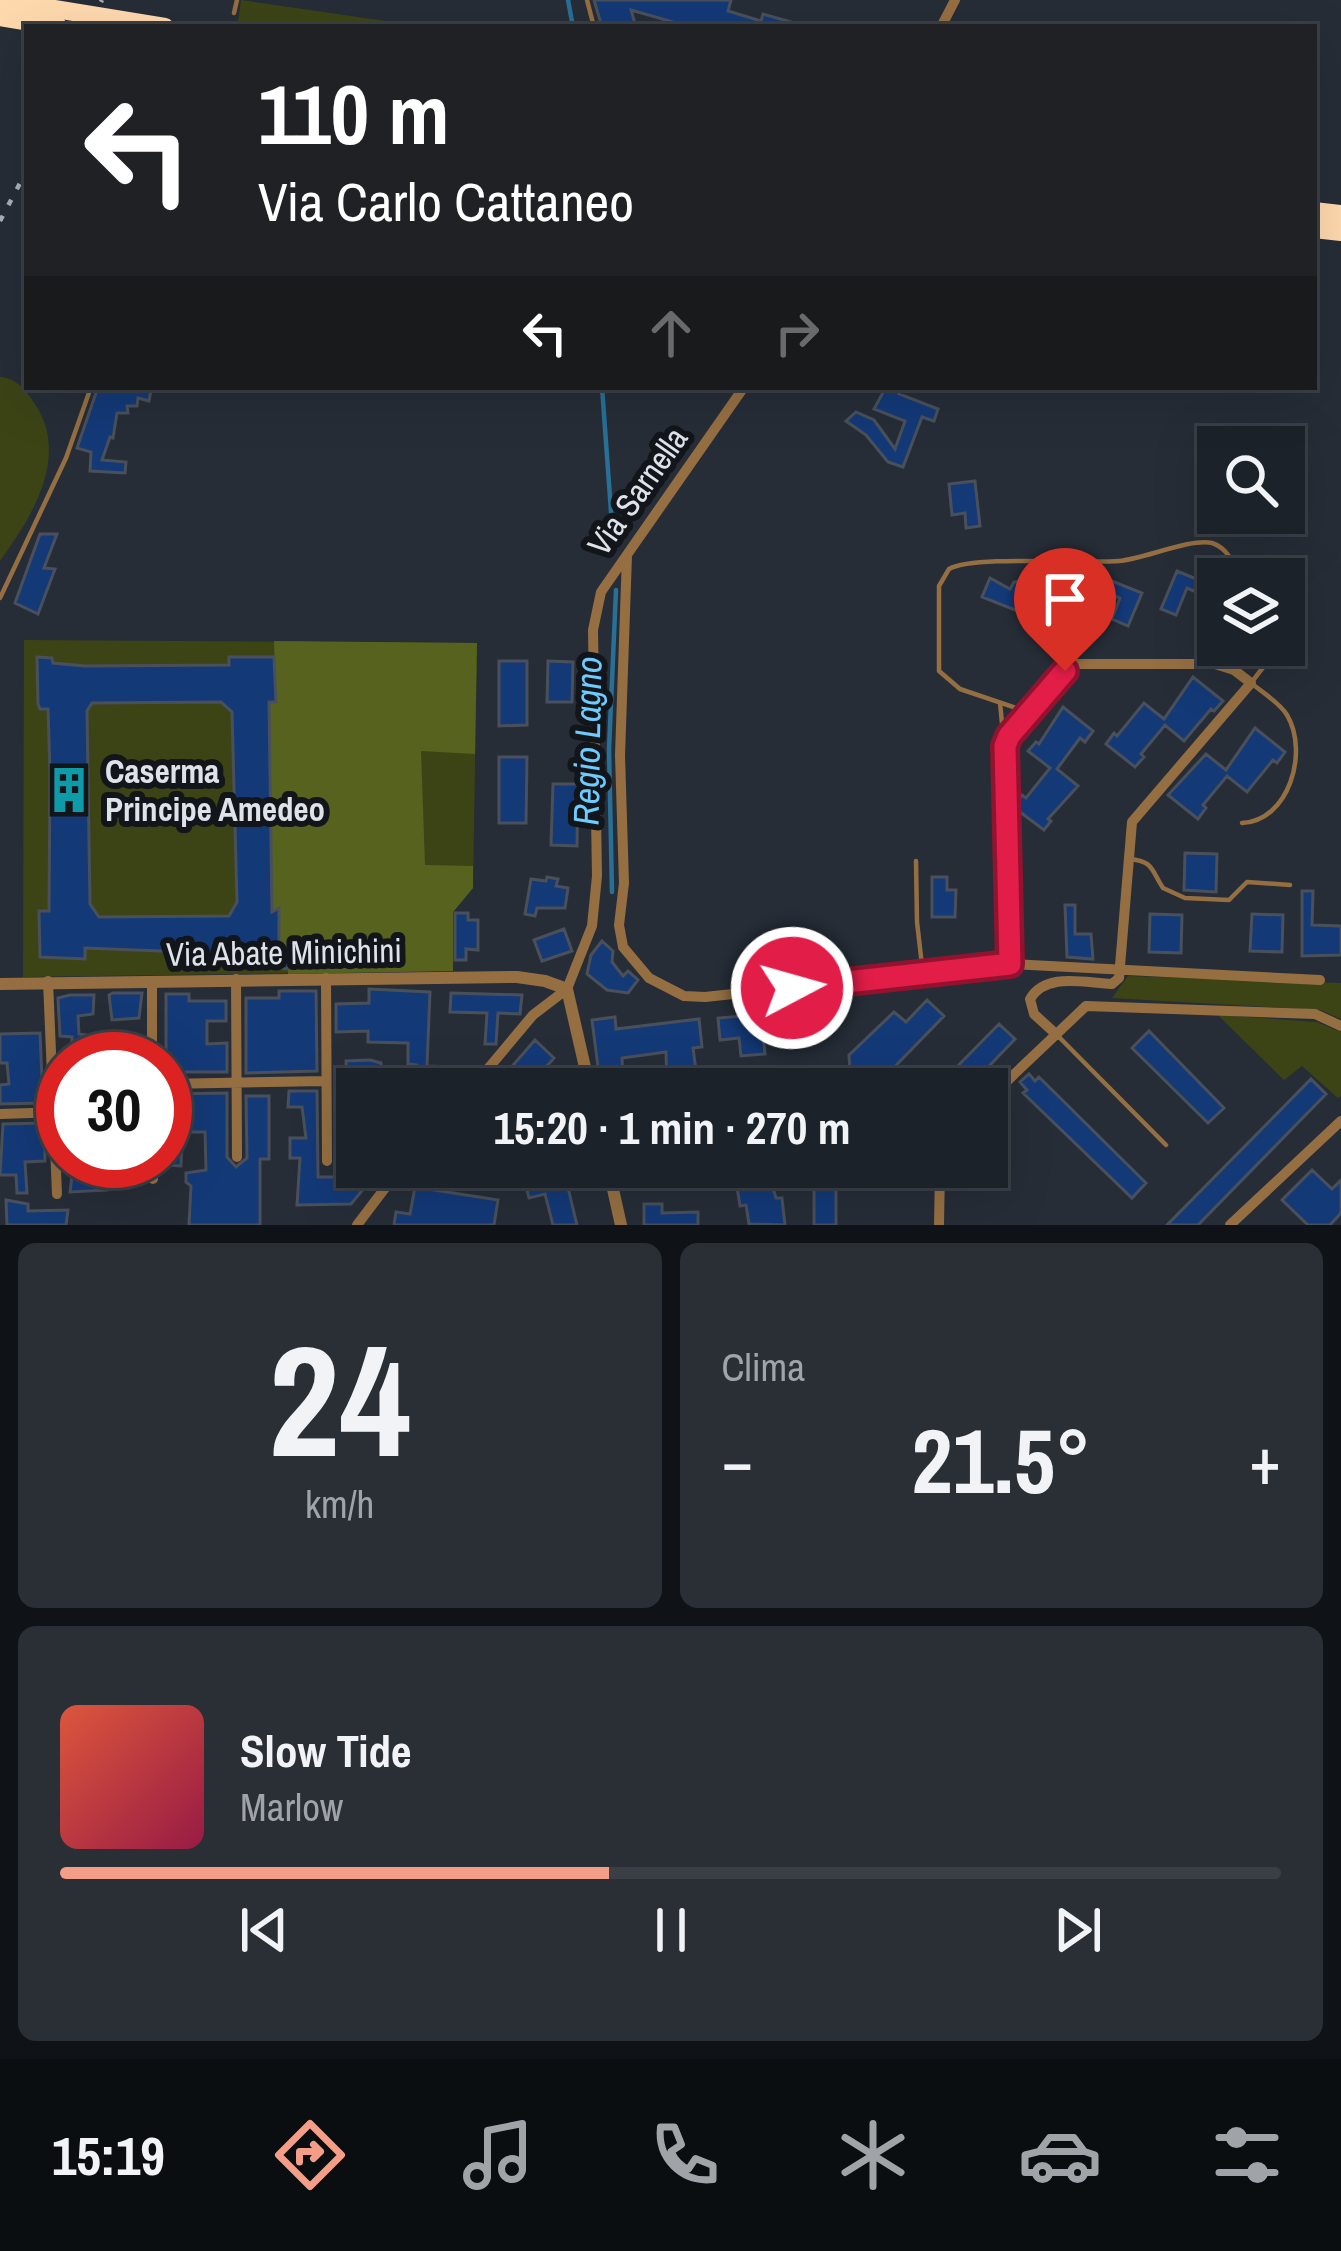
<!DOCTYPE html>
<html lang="it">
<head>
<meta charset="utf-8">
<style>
  :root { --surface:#1c2229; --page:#292f35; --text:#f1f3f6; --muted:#a0a4a8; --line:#3a3f46; --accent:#f49e88 }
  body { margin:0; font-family:"Archivo Narrow",sans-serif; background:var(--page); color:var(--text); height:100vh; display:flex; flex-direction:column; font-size:45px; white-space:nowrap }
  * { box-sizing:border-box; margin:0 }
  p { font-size:39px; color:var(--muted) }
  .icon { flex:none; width:66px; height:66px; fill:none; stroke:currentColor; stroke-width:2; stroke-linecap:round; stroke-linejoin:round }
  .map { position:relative; height:1225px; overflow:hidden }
  .side { display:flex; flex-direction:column; gap:18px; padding:18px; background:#0f1317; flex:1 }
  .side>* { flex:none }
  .hud { position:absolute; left:24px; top:24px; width:1293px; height:366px; border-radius:0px; box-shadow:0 12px 48px #0002,0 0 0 3px var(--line); background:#202124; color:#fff; overflow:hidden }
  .tools { position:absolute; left:1197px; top:426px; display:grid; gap:24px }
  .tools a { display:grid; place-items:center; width:108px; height:108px; border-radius:0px; background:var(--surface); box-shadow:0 12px 48px #0002,0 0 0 3px var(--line); font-size:60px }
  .speed { position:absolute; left:36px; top:1032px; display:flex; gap:24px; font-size:60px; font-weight:700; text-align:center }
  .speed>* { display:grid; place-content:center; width:156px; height:156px; border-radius:50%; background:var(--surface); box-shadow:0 12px 48px #0002,0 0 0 3px var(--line); line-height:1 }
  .speed .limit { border:18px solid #d22; background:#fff; color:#111 }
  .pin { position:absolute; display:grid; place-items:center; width:102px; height:102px; color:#fff; margin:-123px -51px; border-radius:50% 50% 50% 0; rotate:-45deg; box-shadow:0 0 12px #0007 }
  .pin .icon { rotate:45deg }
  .me { position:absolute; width:132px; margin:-66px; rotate:84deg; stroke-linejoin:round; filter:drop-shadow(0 0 9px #0008) }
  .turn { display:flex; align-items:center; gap:42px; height:252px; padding:0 36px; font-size:54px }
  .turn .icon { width:156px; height:156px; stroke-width:2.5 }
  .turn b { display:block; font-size:84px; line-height:102px }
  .lanes { display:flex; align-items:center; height:114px; padding:0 36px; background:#0003; justify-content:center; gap:60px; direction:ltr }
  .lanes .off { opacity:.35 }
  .big { font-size:90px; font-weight:700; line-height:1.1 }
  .side .tile { flex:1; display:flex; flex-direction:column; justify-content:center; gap:18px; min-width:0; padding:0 42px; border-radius:18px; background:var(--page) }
  .side .dial { align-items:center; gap:0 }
  .dial b { font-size:156px; line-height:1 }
  .song { display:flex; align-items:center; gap:36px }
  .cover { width:144px; height:144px; border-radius:18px; background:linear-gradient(135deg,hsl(10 70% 55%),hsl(340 70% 35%)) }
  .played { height:12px; border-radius:6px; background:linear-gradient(90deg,var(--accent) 45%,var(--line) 45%) }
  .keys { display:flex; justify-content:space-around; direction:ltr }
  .heat { display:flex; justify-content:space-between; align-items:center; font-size:66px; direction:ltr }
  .side .tiles { flex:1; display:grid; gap:18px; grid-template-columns:1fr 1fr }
  .tile:last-child { grid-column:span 2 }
  .trip { position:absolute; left:336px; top:1068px; width:672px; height:120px; border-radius:0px; background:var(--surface); box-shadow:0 12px 48px #0002,0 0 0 3px var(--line); font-weight:700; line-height:120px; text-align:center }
  .tabs { display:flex; height:192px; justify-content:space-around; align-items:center; background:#0b0e10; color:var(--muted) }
  .tabs .icon { width:84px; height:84px }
  .tabs .selected { color:var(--accent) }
  .tabs b { font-size:54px; color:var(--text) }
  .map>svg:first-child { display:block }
  .green { fill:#3c4416 }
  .forest { fill:#57621f }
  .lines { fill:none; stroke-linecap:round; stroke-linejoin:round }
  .stream { stroke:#287095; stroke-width:4.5 }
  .building { fill:#133977; stroke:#49505b; stroke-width:3; fill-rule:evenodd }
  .service { stroke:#956f42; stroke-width:4.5 }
  .minor { stroke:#956f42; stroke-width:10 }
  .tertiary { stroke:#956f42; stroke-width:12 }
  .motorway { stroke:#ffd9ae; stroke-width:18 }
  .rail { stroke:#abb0b7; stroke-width:4.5; stroke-dasharray:6 12; stroke-linecap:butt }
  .route-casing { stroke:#92132f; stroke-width:30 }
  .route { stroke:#e11d48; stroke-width:21 }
  .labels { text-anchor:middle; stroke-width:12; stroke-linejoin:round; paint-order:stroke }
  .street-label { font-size:33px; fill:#dee2e9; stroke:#12151a }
  .poi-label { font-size:33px; font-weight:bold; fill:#dee2e9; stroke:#12151a; text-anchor:start }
  .water-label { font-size:36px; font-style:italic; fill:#6dcbff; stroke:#12151a }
</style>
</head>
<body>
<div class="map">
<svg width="1341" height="1225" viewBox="0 0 1341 1225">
  <rect width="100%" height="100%" fill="#262d37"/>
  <path class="green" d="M241,0L427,27H265L238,22Z
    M0,377C14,378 22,386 30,397C73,451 34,514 0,561Z
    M24,640L477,643L473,888L453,912V971L23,977Z
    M1128,976L1341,983V1019L1320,1010L1112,998Z
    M1218,1015L1317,1022L1341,1032V1096L1338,1098L1302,1066L1284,1080Z"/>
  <path class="forest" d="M274,641L477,643L475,754L421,751L425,865L473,866V888L453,912V971L288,974V950L279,949V910L272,912L269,702L276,701Z"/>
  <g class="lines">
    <path class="stream" d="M568,0L573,27
      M602,387L613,539
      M612,892L609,749L616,590"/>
  </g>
  <path class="building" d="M594,0H731L728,11L761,21L763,14L798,24L690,27L631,10L636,27H602Z
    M98,387L151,390L149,401L138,398L137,406H127L128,413H117L113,438L110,437L102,460L126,462L125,473L90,471L91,452L77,448Z
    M886,387L901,389L899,394L938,409L934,421L922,417L903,467L888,462L866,435L846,421L856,412L874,420L895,449L905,421L874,409Z
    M975,481L980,526L966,528L965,513L952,515L949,484Z
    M40,534H57L44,568L55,569L38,614L15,603Z
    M1082,569L1142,593L1128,626L1112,619L1120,598L1092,587L1081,613L1066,607Z
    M1177,571L1218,588V625L1207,621L1215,600L1187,588L1176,615L1161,609Z
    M990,578L1010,589L1014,582L1028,581L1025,592L1041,600L1033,617L982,597Z
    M37,657L52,658L53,663L85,666L229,665V657H274L276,702H269L272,912L279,908V949H288V969L235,965L236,954L85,948V959L40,957L39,911H49L50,773L48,709H40L38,704ZM221,702L232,712L237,902L229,916L99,917L90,904L87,711L92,703Z
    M499,661H527V725L499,726Z
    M548,661L573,662L572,702H547Z
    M1193,677L1223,701L1214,711L1211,709L1184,741L1165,725L1141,754L1144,757L1135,767L1106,744L1114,733L1117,736L1144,703L1164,719Z
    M1063,707L1093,731L1085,742L1080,738L1057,769L1078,786L1048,819L1051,821L1044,830L1016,809V803L1022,795L1026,798L1050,768L1028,751L1036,742L1039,744Z
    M1255,728L1285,752L1277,763L1273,760L1247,792L1227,776L1203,805L1206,808L1198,819L1168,795L1206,754L1226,770Z
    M499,757H527L526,823H499Z
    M553,784H578L577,846L551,845Z
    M1185,853L1217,854L1216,892L1184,890Z
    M547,877L558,879L556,886L568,888L565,908H537L535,916L525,914L531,879L546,881Z
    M932,877H947V890H956L955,917H932Z
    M1302,891H1313L1312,925L1341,926V955L1302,956Z
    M1065,905H1075V934H1091L1093,959L1067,957Z
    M455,913H468V920H478V950L466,949V960H455Z
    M1150,914L1182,915L1181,953L1149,952Z
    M1252,914L1283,915L1282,952L1250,951Z
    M564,929L572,951L542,961L534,940Z
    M602,941L613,951L612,962L623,976L628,971L638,980L628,993L607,990L587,974L591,955Z
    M369,989L430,992L427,1066L453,1067L452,1086L416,1085L417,1065L408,1064V1043L368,1042V1031L336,1032V1004L369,1003Z
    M279,991H316L317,1071L246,1073V998H279Z
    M113,993H142L139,1018L112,1020L109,995Z
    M451,993L522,995L520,1014L498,1013L496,1044H485L487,1013L450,1012Z
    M166,994H189V1001H226V1021H207V1044L227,1043V1072H165L162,1049H166Z
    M70,995H94L93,1014L78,1016L79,1034L92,1036L91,1057H72V1037L60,1036L58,998Z
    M927,1000L944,1016L873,1089H867L850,1072L849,1055L894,1012L906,1022Z
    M778,1013L779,1034L763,1035L765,1054L741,1056L739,1038L720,1040L718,1018Z
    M615,1017L616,1029L699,1019L702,1047L693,1048L698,1085L667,1089L666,1052L622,1058L623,1081L600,1083L592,1020Z
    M999,1024L1015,1039L967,1089H935Z
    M1149,1031L1224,1108L1208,1123L1132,1048Z
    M40,1033L43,1103L0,1104V1085L9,1084L7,1063H0V1034Z
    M535,1040L554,1058L526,1089H512L501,1079Z
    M370,1060L381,1063V1076L372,1077V1089H357V1098H347L346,1061Z
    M1029,1074L1035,1081L1039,1077L1146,1183L1132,1198L1023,1093L1027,1090L1020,1082Z
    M1311,1079L1326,1094L1198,1225H1167Z
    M289,1091H317L318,1177H341L346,1122H357V1177H367L366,1186L351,1204L297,1205L300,1158H290V1138H306L302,1107H288Z
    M227,1093V1157L236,1167L247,1158L246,1096H269V1159H260V1225H189L191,1186L186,1182V1173L206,1170L205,1132H182L181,1166L165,1165V1094Z
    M44,1123L45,1161L25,1162L27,1193H17L16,1175H0L3,1124Z
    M108,1161H143V1177L107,1190L70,1192L73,1167L109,1166Z
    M521,1167H563L577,1225H553L545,1194L529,1198Z
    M727,1167H762L764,1179L770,1178L776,1198H782L785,1225L749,1224L746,1205L740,1206L737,1187H730Z
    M1312,1170L1332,1189L1341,1180V1213L1330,1225H1308L1282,1200Z
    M823,1181H836V1225H814V1185H823Z
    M415,1187L498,1200L494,1225H394L396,1212L410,1214Z
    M6,1200L28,1204V1211L68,1210L66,1225H7Z
    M644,1204H662V1213L698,1212V1225H644Z"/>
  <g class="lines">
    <path class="service" d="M587,0L594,27
      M234,13L237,0
      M0,598L66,458L91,387
      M1000,703L1004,743
      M1025,711L960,689L939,671V586L949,569C975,555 1082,564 1119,561C1144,559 1190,538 1212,543C1228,548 1234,564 1240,579
      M1242,823C1289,821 1309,752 1287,715C1280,703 1262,692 1251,683L1268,661L1266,645
      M1129,859C1154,861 1151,870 1163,888L1185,898L1229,900L1247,882L1290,885
      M916,861L917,922L923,974
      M1057,1035L1166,1145"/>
    <path class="minor" d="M941,27L955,0
      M627,555L620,755L624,883L619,925L623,947L649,978L684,996L705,997L1010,964L1320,980
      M1010,964L1005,746L1009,736L1065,671L1076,664H1215L1234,670L1251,683L1132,822L1119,978L1112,984C1084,983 1046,972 1030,999L1034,1014L1057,1035
      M326,978L327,1161
      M236,979L237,1157
      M48,981L57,1194
      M152,981V1059
      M165,1084L326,1081
      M471,1089L533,1015L567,989L592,926L597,876L593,630L601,592L744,387
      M987,1100L1086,1006L1315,1014L1341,1026
      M0,1114L63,1112
      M153,1161V1179
      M357,1225L401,1167
      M939,1225L940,1167
      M1230,1225L1341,1121"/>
    <path class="tertiary" d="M0,984L517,977L545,981L567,989L590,1089
      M608,1167L621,1225"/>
    <path class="motorway" d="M0,0L165,27
      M0,17L59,27
      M1314,211L1341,214
      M1314,229L1341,232"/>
    <path class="rail" d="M101,2L102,0
      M0,221L27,170"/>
  </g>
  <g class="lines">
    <defs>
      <path id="route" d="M792,988L1010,964L1005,746L1009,736L1065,671"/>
    </defs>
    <use href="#route" class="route-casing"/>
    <use href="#route" class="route"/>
  </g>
  <defs>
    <symbol id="building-bare" viewBox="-9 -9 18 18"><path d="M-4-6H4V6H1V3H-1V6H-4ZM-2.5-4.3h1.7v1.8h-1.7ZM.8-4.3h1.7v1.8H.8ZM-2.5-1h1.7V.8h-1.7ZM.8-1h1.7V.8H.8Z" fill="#0f9aa8" stroke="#12151a" stroke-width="2.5" paint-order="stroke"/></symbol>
  </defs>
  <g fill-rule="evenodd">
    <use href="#building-bare" x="36" y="757" width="66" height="66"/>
  </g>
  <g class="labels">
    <g class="street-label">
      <text transform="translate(637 491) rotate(-55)" y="12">Via Sarnella</text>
      <text transform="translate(284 952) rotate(-1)" y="12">Via Abate Minichini</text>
    </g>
    <g class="poi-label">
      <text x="105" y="783">Caserma<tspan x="105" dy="38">Principe Amedeo</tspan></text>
    </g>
    <g class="water-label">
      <text transform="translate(587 741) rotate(-89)" y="13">Regio Lagno</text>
    </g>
  </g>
</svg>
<div class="tools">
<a><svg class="icon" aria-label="search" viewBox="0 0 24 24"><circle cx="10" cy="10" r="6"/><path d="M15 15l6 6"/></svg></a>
<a><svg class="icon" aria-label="layers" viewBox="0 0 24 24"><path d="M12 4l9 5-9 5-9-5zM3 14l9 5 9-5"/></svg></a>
</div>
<div class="speed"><div class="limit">30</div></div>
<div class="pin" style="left:1065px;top:671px;background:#d93025"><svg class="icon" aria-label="arrive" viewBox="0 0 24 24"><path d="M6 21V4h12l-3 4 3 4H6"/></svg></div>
<svg class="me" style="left:792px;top:988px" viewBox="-20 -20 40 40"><circle r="17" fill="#e11d48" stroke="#fff" stroke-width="3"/><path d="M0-11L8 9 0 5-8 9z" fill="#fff"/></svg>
<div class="trip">15:20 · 1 min · 270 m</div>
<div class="hud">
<div class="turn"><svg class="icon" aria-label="left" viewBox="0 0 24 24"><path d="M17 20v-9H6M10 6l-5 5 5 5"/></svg><div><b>110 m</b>Via Carlo Cattaneo</div></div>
<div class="lanes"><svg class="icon" aria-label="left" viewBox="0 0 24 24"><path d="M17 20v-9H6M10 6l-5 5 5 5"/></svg><svg class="icon off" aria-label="ahead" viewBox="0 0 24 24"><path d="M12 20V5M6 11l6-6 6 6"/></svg><svg class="icon off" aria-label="right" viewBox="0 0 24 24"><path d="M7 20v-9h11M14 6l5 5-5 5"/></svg></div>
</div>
</div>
<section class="side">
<div class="tiles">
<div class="tile dial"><b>24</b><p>km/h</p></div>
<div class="tile"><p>Clima</p>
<div class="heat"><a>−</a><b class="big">21.5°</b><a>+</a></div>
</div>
<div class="tile">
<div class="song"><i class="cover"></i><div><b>Slow Tide</b><p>Marlow</p></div></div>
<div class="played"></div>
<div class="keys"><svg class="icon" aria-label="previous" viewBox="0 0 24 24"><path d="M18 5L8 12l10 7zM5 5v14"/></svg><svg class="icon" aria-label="pause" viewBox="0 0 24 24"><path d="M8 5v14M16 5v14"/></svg><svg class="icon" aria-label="next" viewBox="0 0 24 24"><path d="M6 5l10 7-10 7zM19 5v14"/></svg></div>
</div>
</div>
</section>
<nav class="tabs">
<b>15:19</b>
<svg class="icon selected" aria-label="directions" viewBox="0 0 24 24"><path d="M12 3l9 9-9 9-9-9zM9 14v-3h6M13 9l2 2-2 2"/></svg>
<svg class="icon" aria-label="music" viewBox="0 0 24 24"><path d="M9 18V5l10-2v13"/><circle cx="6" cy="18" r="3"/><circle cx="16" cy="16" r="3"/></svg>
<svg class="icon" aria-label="phone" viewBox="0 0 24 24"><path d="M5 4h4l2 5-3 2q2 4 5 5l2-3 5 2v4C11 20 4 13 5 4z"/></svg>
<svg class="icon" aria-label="climate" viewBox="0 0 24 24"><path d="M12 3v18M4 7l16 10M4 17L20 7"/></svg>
<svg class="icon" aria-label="car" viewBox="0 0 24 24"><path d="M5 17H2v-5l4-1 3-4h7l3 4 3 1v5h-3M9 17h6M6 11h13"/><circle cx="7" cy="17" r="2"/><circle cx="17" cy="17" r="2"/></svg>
<svg class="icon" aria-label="filters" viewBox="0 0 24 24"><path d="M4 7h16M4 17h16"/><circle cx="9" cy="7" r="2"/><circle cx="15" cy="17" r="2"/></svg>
</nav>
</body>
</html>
